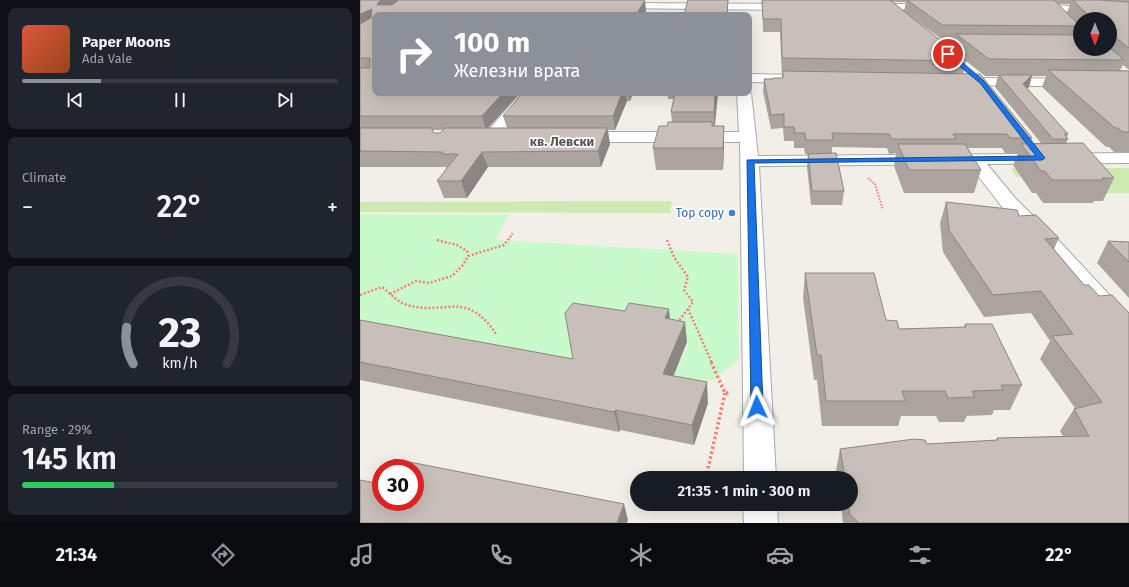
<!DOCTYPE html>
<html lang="en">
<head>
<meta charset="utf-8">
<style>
  :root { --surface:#171b24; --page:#20242c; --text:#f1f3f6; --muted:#9ea1a6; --line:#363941; --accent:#8c9099 }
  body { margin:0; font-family:"Fira Sans",sans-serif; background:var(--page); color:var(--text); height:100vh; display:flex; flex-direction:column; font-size:15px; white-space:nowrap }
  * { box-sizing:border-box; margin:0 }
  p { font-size:13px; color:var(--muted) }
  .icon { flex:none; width:22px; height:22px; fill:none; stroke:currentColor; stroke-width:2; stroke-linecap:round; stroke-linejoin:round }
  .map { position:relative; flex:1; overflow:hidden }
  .panel { display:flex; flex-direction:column; gap:8px; padding:8px; background:#0d0f14; width:360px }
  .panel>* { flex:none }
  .banner { position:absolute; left:12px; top:12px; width:380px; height:84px; border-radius:8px; box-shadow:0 4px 16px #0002; background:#8c9099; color:#fff; overflow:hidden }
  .needle { width:26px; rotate:180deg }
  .controls { position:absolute; left:713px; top:12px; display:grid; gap:8px }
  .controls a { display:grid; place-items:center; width:44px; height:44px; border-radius:50%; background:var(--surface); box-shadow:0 4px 16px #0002; font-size:20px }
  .speed { position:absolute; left:12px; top:459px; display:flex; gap:8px; font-size:20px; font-weight:700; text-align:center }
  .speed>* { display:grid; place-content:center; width:52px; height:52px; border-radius:50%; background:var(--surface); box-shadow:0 4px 16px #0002; line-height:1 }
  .speed .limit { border:6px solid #d22; background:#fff; color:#111 }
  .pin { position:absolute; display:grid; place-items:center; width:34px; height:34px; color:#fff; margin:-17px; border:2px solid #fff; border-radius:50%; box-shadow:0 1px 4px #0007 }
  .me { position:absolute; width:44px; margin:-22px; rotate:358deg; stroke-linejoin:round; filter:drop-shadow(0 0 3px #0008) }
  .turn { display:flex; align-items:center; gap:14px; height:84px; padding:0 16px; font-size:18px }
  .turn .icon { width:52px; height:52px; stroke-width:2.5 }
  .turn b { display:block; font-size:28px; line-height:34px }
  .big { font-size:30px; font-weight:600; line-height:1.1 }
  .panel .card { flex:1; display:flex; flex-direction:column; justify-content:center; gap:6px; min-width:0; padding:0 14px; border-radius:8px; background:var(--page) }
  .panel .dial { align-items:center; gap:0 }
  .dial svg { height:104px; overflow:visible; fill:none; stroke:var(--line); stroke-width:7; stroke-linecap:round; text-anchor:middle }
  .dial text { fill:var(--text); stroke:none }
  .song { display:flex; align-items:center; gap:12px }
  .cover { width:48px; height:48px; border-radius:6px; background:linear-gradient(135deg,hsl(10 70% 55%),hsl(20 70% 35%)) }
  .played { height:4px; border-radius:2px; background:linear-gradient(90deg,var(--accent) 25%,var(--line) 25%) }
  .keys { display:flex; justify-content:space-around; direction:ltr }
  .heat { display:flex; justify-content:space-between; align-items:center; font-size:22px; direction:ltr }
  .charge { height:6px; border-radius:3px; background:linear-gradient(90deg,#34c759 29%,var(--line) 0) }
  .trip { position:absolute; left:270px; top:471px; width:228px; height:40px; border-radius:20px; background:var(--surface); box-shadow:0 4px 16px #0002; font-weight:600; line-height:40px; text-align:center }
  .tab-bar { display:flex; height:64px; justify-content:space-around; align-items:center; background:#090b0e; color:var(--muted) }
  .tab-bar .icon { width:28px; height:28px }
  .tab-bar .active { color:var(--accent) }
  .tab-bar b { font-size:18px; color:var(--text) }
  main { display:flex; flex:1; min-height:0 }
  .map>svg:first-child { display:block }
  .grass { fill:#cdebb0 }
  .park { fill:#c8facc }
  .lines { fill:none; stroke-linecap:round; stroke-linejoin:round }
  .minor-casing { stroke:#a9a9a9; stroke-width:2 }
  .path-far2 { stroke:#fa8072; stroke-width:2; stroke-dasharray:1.5 1.5; stroke-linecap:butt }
  .path-far1 { stroke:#fa8072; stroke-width:2.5; stroke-dasharray:2 2; stroke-linecap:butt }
  .path { stroke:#fa8072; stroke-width:3.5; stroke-dasharray:2.5 2.5; stroke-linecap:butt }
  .minor { fill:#fff; fill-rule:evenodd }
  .wall { fill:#aba49e; fill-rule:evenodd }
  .shaded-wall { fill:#8b8681 }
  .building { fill:#c7bfb8; stroke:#8b8681 }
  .route { fill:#1a73e8; stroke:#114b97 }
  .shop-dot { fill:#3f7fe0; stroke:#fff; stroke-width:1.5 }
  .labels { text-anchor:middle; stroke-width:3.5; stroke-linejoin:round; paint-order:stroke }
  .shop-label { font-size:12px; fill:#366cbe; stroke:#fff; text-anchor:end }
  .far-district-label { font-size:13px; font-weight:bold; fill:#555; stroke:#fff }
</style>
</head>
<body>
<main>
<section class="panel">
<div class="card">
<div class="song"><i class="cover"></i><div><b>Paper Moons</b><p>Ada Vale</p></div></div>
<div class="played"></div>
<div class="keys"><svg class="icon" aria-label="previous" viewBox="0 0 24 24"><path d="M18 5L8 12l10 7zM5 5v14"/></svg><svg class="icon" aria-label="pause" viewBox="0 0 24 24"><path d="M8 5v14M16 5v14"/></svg><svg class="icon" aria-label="next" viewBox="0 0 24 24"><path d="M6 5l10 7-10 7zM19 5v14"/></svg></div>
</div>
<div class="card"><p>Climate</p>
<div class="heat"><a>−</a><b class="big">22°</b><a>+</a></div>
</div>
<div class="card dial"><svg viewBox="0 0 100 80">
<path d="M14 69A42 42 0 1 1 86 69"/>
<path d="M14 69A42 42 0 0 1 9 41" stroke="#8c9099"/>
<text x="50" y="56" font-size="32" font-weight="700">23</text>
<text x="50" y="72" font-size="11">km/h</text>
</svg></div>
<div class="card"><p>Range · 29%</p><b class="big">145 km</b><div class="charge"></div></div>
</section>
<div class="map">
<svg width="769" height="523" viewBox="0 0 769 523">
  <rect width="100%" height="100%" fill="#f2efe9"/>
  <path class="grass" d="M651,168H769V193H743L727,176L656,177Z
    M312,201L310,213L0,212V202Z"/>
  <path class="park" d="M0,214L149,215L135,240L378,254L379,360L353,380L288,389L299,362L319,366L329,341L311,336L241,380L0,337Z"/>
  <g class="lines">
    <defs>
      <path id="minor" d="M256,3L432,4L437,7L432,10L252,8L251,6Z
        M508,4H576L581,7L576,10L504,9L503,7Z
        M672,4L769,9V15L668,9L667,7Z
        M577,40H623L627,41L629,44L627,47L623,48L573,47L571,44L573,41Z
        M389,74L442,75L447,76L449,79L447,82L442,83L389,82Z
        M596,78L769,79V87L591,85L589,82L591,79Z
        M389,90L391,93L398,156L769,153V163L627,164L656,199L702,244L769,316V341L760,339L686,254L642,207L609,164L399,166L416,478H384L380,142H219L213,140L211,137L213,134L219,132H379L377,93H389Z
        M161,93H176L137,140L131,142L125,140L123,137L125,134Z
        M383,504H417L418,523H384Z"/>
    </defs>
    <use href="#minor" class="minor-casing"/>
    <path class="path-far2" d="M508,178L515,184L523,210
      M150,237L153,233"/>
    <path class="path-far1" d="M77,240L97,245L107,251L108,256
      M307,240L314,257L328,277L324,290L333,302L318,322
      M30,294L56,281L69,283L92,276L103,265L108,256L144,245L151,236
      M0,295L22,287C30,293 37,302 47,305C87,316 106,289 136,334
      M328,309L352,363"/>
    <path class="path" d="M351,362L365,393H370
      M338,478L347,473L365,393"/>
    <use href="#minor" class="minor"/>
  </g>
  <path class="wall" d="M0,0L286,11L284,15H15V93H160L128,128H147L143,116L162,93H273L270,101H267L255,130H248L250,144L241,167H128L107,198H84L77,181L87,169L86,167H0ZM73,130H83L80,133H74Z
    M402,0H684L707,13L710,4H698L694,0H769V70L763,65L760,70L769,71V152H754L749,147H746L682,87L686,76H672L669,87L667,88L708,134L707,137L708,139L706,143L754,178L743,201H734L733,203H683L676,193H672L653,165L658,153H645L642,148H607L621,170L614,193H544L534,166L536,153L529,154L527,148L472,147V154L484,191L482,205H451L447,167L448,154H445L444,148H434V141H424L423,128L411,129L403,92L404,79L422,78L420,32H403L402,2ZM533,2H546L544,11ZM550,16L580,38L595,39L592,50ZM720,19H750V49L717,35L719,27H720ZM606,61L625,76H638L635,87L681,143H670L672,138L603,74Z
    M307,93H358L355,126H364V147L363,170H296L293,148L307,126L312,122L311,112L314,99H308Z
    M586,202L659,216L699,238L694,249L724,285L739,296L769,523H483L481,504H491V478H477L476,471L480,449L636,440L637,438L703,436L700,431L714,409L715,408L680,359L690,341L671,313L624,317L583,252L580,223Z
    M748,241L769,242V298L737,263Z
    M445,273L526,320L539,329L604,327L605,324L662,385L650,410H634L632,415L607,416L604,422H579L576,416H541L538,426H462L457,380H454L443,298Z
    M310,319L327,342L313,376L348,403L334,445L260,430L259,432L0,380V320L213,359Z"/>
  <path class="shaded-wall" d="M21,0H40L22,14L17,5L18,3Z
    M285,0L286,11L284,15H276Z
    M368,0V15H367Z
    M12,9L15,17L0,27V14Z
    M672,75L669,87L660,96L663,84Z
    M143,93H160L126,130L122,116Z
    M262,93H265L267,101L255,130L253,116Z
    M269,93H273L270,101Z
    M355,93H358L354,130V112Z
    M364,126V147L363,170V148Z
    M247,128L250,144L241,167L238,151Z
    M122,152L128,167L107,198L101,181Z
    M309,309L311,329L305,318Z
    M325,322L327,342L306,395L303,374Z
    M347,382L348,403L334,445L332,425Z
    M256,410L260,430L259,432L254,412Z
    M264,504L268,520L267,523H257Z"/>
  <path class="building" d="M0,0H21L18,3L17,5H32L39,0H285L276,15H15V93H143L122,116H0V68H10V58H0V24L11,18L12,9L0,14Z
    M328,0H368L367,15H324Z
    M402,0H530L606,61L422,58L421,19H403Z
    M547,0H694L720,26L582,25Z
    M713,0H738L769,2V48L750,33V19H727V14Z
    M596,34L720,35V49H750V48L764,60L629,59Z
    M688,70L769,71V132H763L758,128H755Z
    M423,71L620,74L672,138H650L647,134H593L596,139H532L529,134L472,133L473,140H446L445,133H435L434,127H424V114L411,115L404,79H413V78H423Z
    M639,75H672L663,84L708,134H704L708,139H693Z
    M162,93H262L253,116H143Z
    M315,93H355L354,112H311Z
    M308,122H352V126H364L363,148H293L299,126H307Z
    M0,128H72V130L74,133H80L85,128H247L238,151L122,152L101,181H77L98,154H81L83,152L0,151Z
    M723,143L754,178H742L744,180H692L685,171H681L661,144Z
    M538,144H605L621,170H549Z
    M476,153L484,191H452L448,154Z
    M586,202L657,210L659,216L676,215L699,238L685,239L724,285H729L739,296L752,295L769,313V523H499L490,515L488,504H491V478H485L480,449L554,439L565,440L567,444L638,440L637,438L729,436L714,409L742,402L692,336L713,334L681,291L633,295L589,230Z
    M748,241L769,242V262Z
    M445,273H514L526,320L537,321L539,329L606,327L605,324H632L662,385H641L643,390L612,391L615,397L588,398L585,391H542L545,401H466L461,355H457Z
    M213,303L265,311L269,303L309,309L305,318L325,322L303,374L347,382L332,425L256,410L254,412L0,362V320L213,359L205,313Z
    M34,459L264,504L257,523H0V480L16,483L21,476V502H55V468H27Z"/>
  <path class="route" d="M586,52H590L624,81L685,158L682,160L394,163L403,407L401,411L397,412L393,411L391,407L387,160L676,156L620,83L586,55Z"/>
  <circle class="shop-dot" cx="372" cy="213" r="4"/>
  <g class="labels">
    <g class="shop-label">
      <text x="364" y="217">Top copy</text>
    </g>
    <g class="far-district-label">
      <text x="202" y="146">кв. Левски</text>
    </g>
  </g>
</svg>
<div class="controls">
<a><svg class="needle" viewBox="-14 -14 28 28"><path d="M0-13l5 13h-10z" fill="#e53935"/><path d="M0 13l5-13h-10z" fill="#9ea1a6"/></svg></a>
</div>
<div class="speed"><div class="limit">30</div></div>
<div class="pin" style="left:588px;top:54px;background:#d93025"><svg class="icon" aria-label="arrive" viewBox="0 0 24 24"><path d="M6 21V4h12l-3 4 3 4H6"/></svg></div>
<svg class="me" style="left:397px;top:407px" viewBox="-20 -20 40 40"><path d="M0-17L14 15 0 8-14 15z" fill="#1a73e8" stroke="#fff" stroke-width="4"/></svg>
<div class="trip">21:35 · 1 min · 300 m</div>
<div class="banner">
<div class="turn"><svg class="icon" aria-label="right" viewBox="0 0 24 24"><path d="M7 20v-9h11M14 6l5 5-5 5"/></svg><div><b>100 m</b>Железни врата</div></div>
</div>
</div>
</main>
<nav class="tab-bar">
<b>21:34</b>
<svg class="icon active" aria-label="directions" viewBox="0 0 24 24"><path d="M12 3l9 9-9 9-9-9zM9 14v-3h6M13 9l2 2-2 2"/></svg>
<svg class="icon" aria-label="music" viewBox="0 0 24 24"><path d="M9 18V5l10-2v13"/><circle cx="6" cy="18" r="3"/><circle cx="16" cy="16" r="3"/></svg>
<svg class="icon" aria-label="phone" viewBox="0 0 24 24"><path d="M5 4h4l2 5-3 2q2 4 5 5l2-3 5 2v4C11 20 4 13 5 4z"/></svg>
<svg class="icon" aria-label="climate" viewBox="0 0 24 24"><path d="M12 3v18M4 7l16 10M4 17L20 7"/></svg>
<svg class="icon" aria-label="car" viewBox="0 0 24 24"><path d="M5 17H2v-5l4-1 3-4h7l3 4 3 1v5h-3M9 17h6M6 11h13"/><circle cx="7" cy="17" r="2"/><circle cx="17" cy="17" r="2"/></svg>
<svg class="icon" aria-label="filters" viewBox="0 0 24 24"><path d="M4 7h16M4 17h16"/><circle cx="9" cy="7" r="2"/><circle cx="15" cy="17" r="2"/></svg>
<b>22°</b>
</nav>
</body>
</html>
